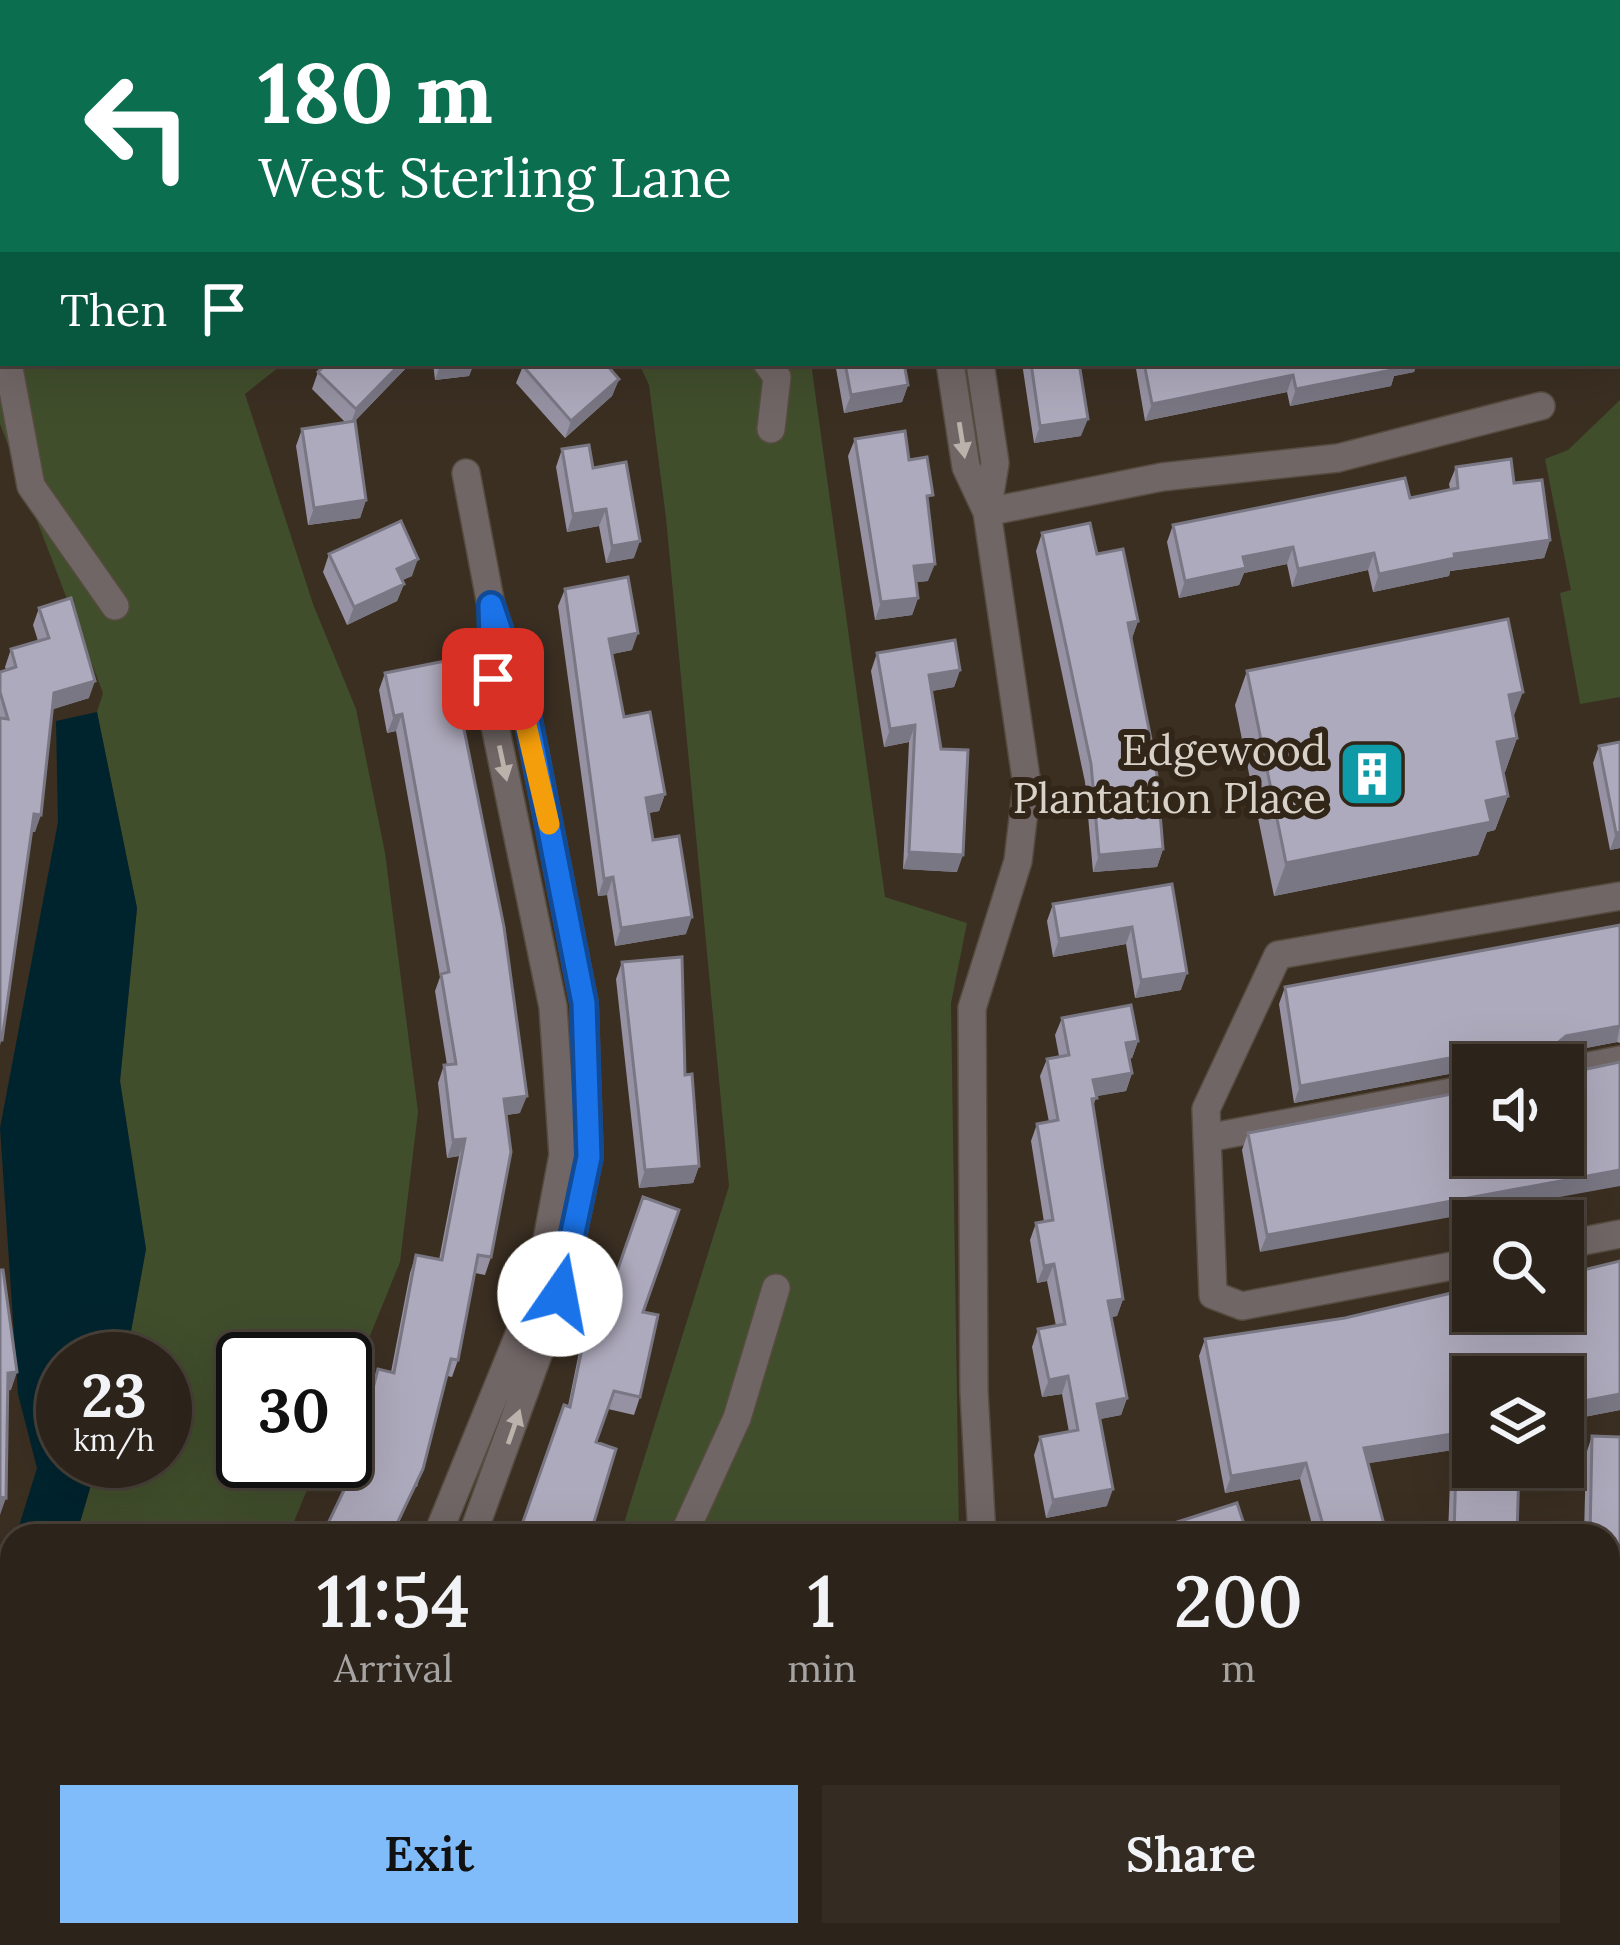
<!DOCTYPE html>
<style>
body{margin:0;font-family:Lora,serif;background:#342b23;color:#f1f3f6;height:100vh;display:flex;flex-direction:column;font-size:45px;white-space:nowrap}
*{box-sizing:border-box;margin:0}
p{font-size:39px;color:#a6a4a2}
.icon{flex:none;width:66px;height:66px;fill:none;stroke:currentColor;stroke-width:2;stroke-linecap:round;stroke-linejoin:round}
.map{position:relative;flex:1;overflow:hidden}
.drawer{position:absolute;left:0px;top:1524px;width:1620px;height:423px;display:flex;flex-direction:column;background:#2c231a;border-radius:36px 36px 0 0;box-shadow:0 12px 48px #0002,0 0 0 3px #484039}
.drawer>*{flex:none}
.guide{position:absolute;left:0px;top:0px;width:1620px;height:366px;box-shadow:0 12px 48px #0002,0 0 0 3px #484039;background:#0b6e4f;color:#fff;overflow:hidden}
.controls{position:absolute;left:1452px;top:1044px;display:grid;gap:24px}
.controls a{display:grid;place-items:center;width:132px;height:132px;border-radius:0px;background:#2c231a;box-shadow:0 12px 48px #0002,0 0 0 3px #484039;font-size:60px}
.speed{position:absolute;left:36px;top:1332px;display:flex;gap:24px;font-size:60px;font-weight:700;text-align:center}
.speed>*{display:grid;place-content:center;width:156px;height:156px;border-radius:50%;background:#2c231a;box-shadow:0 12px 48px #0002,0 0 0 3px #484039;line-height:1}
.speed small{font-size:30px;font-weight:400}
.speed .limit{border:6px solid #111;border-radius:18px;background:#fff;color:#111}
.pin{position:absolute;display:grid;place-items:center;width:102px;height:102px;color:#fff;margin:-51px;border-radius:24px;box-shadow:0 6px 18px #0006}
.me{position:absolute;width:132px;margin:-66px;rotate:12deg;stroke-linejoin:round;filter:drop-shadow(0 0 9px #0008)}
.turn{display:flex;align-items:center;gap:42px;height:252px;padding:0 60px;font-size:54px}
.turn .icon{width:156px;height:156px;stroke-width:2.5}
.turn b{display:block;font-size:84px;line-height:102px}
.then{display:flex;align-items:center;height:114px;padding:0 60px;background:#0003;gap:24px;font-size:45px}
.eta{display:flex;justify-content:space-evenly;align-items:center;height:204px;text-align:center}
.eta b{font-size:72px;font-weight:600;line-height:84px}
.cta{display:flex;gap:24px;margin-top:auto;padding:24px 60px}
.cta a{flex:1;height:138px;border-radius:0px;background:#81bcfa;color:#111;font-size:48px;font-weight:600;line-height:138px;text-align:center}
.cta a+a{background:#342b23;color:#f1f3f6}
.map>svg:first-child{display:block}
</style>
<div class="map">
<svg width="1620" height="1945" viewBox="0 0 1620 1945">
<rect width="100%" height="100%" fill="#3b2f22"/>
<path fill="#414e2c" d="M0,0l18,3h-15v360h281l-39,31 68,210 43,105 29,144 33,259 -18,150 -55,135v-38h-102v102h76l-31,75h-212l22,-75h67v-102h-39l20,-110 -26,-168 17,-173 -40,-196 6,-19 -103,-269z
M1432,0h188v167l-3,-164h-196z
M639,363h172l74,534 82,26 -16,80 8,533h-339l109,-350 -63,-668 -17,-133z
M1620,400v297l-40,7 -20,-111 11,-3 -26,-131 23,-9z
M404,1935h286l-4,10h-288z"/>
<path fill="#00242e" d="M97,712l40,196 -17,173 26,168 -20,110h-63v102h35l-22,75h-60l21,-68 -19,-74 -18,-266 58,-306 -2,-101z
M555,1935h120l-3,10h-119z"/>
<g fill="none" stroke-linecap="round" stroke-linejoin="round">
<defs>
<path id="minor" d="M827,0l2,3
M865,0l2,3
M641,3l6,-3
M916,3l6,-3
M1617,134l3,-1
M8,363l23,123 84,120
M767,363l10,14 -6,52
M950,363l16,104 21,45 40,273 -9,76 -46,147 2,384 8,144
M980,363l15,100 -8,49
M466,473l25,132 35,104 58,294 5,154 -29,137 -88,242
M987,512l175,-35 176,-19 203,-52
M1563,1071l57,-11
M1207,1138l266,-50
M1563,1245l57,-11
M1473,1262l-231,44 -29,-11 -7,-186 72,-154 342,-59
M437,1536l101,-248 25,-133 -10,-148 -60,-291 -1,-82
M683,1536l54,-118 39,-130
M1608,1689l12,-4
M1608,1726l12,2
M1608,1763v61
M74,1935l1,10
M1455,1935h23
M205,1945l6,-10
M245,1945l6,-10
M432,1945l5,-10
M864,1945l4,-10
M1165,1945l5,-10"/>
</defs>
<use href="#minor" stroke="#574c40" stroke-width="30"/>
<use href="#minor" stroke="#706665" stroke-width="27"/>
</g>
<path fill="#9692a3" d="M1620,251v34l-3,-4v-28z
M327,363h82l-2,4 -53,55 12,78 -6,18 -52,7 -12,-79 6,-17 44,-6 -34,-34 6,-17z
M433,363h41l-5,13 -34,4z
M835,363h69l4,22 -6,17 -58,11z
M1022,363h57l2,73 -47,7z
M1135,363h282l-3,9 -20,4 -3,10 -101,20 -3,-14 -142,29z
M523,366l96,13 -7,17 -47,42 -49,-55z
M855,439l54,21 19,47v74l-12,1 2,16 -6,17 -37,5 -27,-164z
M562,449l31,19 41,90 -28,5 -7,-37 -32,6 -11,-65z
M1456,467l58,16 36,57 -6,18 -94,13 -1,5 -76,16 -5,-22 -76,17 -5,-23 -43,9 -5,12 -60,13 -12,-56 6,-17 237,-27 40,-9 -1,-5z
M1042,533l55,21 41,67 -6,17 31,211 -6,18 -64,5 -8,-90 -49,-231z
M329,554l83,22 -10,4 2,4 -7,17 -50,24 -24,-53z
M565,589l67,61 -20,4 12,63 41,77 -6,17 -11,2 5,27 33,94 -71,12 -8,-51 -9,1 -40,-290z
M39,608l50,90 -37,11 -17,123h-4l-31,214v-374l6,-2 -1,-3 6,-18 27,-8 -5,-16z
M877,653l83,17 -6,17 -23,4 26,181 -54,-3 6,-127 -25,5 -13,-76z
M450,660l70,453 -14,2 -15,142 -6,18 -10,-2 -17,87 -6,17 -5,-1 -30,111 -55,-34 -7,-1 23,-83 13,3 19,-99 6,-18 23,5 20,-104 -12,2 -9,-75 6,-18h3l-12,-74 5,-14 -44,-246 -9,2 -8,-43 6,-17z
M1247,671l266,47 4,20 -12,34h-2l5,24 -13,34 -8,2 -9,23 -204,41 -39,-191z
M1599,746l21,102 -10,2 -17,-87z
M1172,884l9,106 -46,8 -9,-54 -73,13 -6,-36 6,-17z
M1620,925v118l-3,-1 -57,11 -6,5 1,7h-82v6l-3,-1 -176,33 -15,-99 6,-17z
M622,962l63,113 14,91 -6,17 -54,5 -23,-209z
M1062,1018l76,23 -6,17 -3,1 3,14 -6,18 -30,5 -3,12 30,191 -6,17 -6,1 16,81 -6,17 -21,4 7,87 -61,12 -12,-63 6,-18 29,-5 -7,-38 -20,3 -10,-50 6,-18 18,-3 -9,-45 -10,2 -7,-43 6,-17 8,-1 -13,-81 6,-17 12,-2 -9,-46 7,-17 12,-3 -4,-21z
M1473,1090l-213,162 -18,-102 6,-17z
M1620,1261v149l-57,11v-44h-90v61l-11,2 -3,9 -91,14 19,73h-72l-15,-57 -75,14 -26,-137 6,-17 140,-21 128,-30v23h90v-36z
M592,1300l51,12 -3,85 -6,18 -26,-6 -40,-3 18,-88z
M1592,1436l28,1v177l-12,-1v-77h-24l2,-82z
M1456,1463l61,73h-69l2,-56z
M1174,1523l74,13h-79z
M109,1935h62l-7,10h-40z
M717,1935h90l-3,10h-17l-9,-3z
M1570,1935h38l12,10h-39z"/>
<path fill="#7a7784" d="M1224,0h83l-17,3h-67z
M401,363h8l-2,4 -57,59 6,-17z
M441,363h33l-5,13 -34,4z
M1394,363h23l-3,9 -20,4 -3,10 -101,20 6,-17z
M1293,375l-6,17 -142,29 7,-17z
M619,379l-7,17 -47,42 6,-17z
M908,385l-6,17 -58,11 7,-18z
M1088,419l-7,17 -47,7 6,-17z
M366,500l-6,18 -52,7 6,-17z
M606,509l-7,17 -32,6 6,-18z
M1550,540l-6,18 -94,13 -1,5 -76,16 6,-18 75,-20z
M640,541l-6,17 -28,5 6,-17z
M1293,547l-6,17 -43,9 -5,12 -60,13 6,-17 58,-24z
M1374,553l-6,17 -76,17 6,-18z
M418,559l-6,17 -22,10 7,-17z
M935,564l-7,17 -20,2 6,-17z
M404,584l-7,17 -50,24 7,-18z
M918,598l-6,17 -37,5 6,-18z
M1138,621l-6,17 -4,-15z
M638,633l-6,17 -29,6 6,-17z
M960,670l-6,17 -32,6 7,-18z
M95,681l-6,17 -41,13 6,-18z
M1523,692l-13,34 -1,-31z
M402,714l-6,17 -9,2 7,-17z
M915,725l-6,17 -25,5 6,-18z
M1517,738l-12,34 -20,4 12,-34z
M665,794l-6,17 -20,4 7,-17z
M1508,796l-13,34 -8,2 -9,23 -204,41 12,-33 200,-62z
M34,814l7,1 -6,17 -8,-1z
M1620,832v16l-10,2 6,-17z
M1163,849l-6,18 -64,5 6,-17z
M909,852l54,3 -6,17 -54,-3z
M613,877l-6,18 -9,1 6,-17z
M692,917l-6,17 -71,12 6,-18z
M1132,927l-6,17 -73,13 6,-18z
M1187,973l-6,17 -46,8 6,-18z
M1620,1026l-3,16 -57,11 -14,11 7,-17 13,-11z
M1138,1041l-6,17 -12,2 6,-17z
M1476,1053l-6,17 -176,33 6,-17z
M1132,1073l-6,18 -39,7 6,-18z
M527,1096l-7,17 -22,3 6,-17z
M465,1139l-6,17 -12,2 6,-18z
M699,1166l-6,17 -54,5 6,-18z
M1620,1170v16l-360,66 7,-17z
M1054,1264l-7,17 -10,2 7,-17z
M1123,1299l-6,17 -16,3 7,-18z
M17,1372l-6,18 -9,1 6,-18z
M1068,1376l-6,18 -20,3 7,-17z
M1620,1394v16l-57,11v-16z
M1127,1398l-6,17 -31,6 7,-17z
M1473,1423v15l-11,2 -3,9 -101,16 6,-17z
M1306,1463l-6,16 -75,14 6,-17z
M423,1469l-30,67h-2z
M1113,1489l-6,17 -61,12 7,-18z
M0,1497l6,1 -6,17z
M1608,1596h12v18l-12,-1z"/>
<path fill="#aeaabd" stroke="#7a7784" stroke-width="3" d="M108,0h65l-1,3h-65z
M350,0h86l-4,3h-80z
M698,0h88l2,3h-88z
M1027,0h47l1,3h-62z
M1138,0h87l1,3h-100z
M327,363h74l-45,46 -38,-37z
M526,363h79l14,16 -48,42 -48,-55z
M845,363h59l4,22 -57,10z
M1031,363h48l9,56 -48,7z
M1144,363h252l1,6 -101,20 -3,-14 -141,29z
M355,421l11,79 -52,8 -12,-79z
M905,431l4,29 18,-3 6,38 -6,1 8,68 -21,2 4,32 -37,4 -26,-163z
M589,445l4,23 33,-6 14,79 -28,5 -6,-37 -33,5 -11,-65z
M1511,459l3,24 28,-3 8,60 -96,14 1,4 -76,16 -5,-21 -76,16 -5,-22 -50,10 3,11 -61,13 -12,-56 232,-47 5,20 48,-10 -2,-21z
M401,521l17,38 -21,10 7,15 -50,23 -25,-53z
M1090,523l7,31 26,-5 15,72 -10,2 28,142 7,84 -64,6 -8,-91 -49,-231z
M628,577l10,56 -29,6 15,78 26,-5 15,82 -19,4 7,42 26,-4 13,81 -71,11 -8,-51 -9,2 -39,-290z
M71,598l24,83 -41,12 -13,122 -7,-1 -32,226h-2v-322l8,1 -8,-27v-20l16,-5 -5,-18 38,-11 -10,-30z
M1508,619l15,73 -14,3 8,43 -20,4 11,54 -22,5 5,21 -205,41 -39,-192z
M955,640l5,30 -31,5 12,74 27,1 -5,105 -54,-3 6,-127 -25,4 -13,-76z
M450,660l54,267 23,169 -23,3 7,53 -20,105 -13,-2 -20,105 -7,-1 -28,110 -32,67h-69l48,-100 -9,-2 17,-65 16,4 22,-118 26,5 23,-121 -12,1 -9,-75 12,-1 -15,-90 8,-2 -47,-258 -8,2 -9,-43z
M1620,742v90l-4,1 -17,-87z
M1172,884l15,89 -46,7 -9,-53 -73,12 -6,-35z
M1620,925v101l-54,10 -13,11 2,18h-61l-2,-7 -16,-5 -176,33 -15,-99z
M682,957l3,118 7,-1 7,92 -54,4 -23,-208z
M1131,1005l7,36 -12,2 6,30 -39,7 4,18 -5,1 31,200 -15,2 19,97 -30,6 16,85 -60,11 -13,-63 38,-7 -10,-54 -19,4 -11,-51 27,-5 -11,-60 -10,2 -8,-43 17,-3 -16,-96 21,-4 -11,-61 22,-4 -7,-37z
M1620,1062v108l-353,65 -19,-102 225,-43v65h90v-87l10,4z
M643,1197l36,13 -36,102 15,3 -18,82 -26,-6 -18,51 20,7 -26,86 -72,1 46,-131 6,2 22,-107 14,3z
M1620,1261v133l-57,11v-28h-90v46l-9,1 1,8 -101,16 23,88h-61l-20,-73 -75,13 -26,-137 140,-21 128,-30v23h90v-36z
M0,1270h3l14,102 -9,1 -2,125 -6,-1z
M1592,1436l28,1v159h-12v-60h-18z
M1456,1463h17v4h46l-2,69h-63z
M1237,1503l11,33h-70l-4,-13z
M0,1732l8,38 -8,2z
M0,1772l12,43v120h30l2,10h-44z
M1612,1873l8,7v65h-11l-13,-10h12v-57z
M131,1935h35l-6,10h-24l-8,-5z
M295,1935h47l-3,4 8,6h-60z
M718,1935h62l-3,10h-63z
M940,1935h54l-5,10h-54z
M1048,1935h69l-4,10h-68z
M1212,1935h175l-5,10h-175z"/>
<defs><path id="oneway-solid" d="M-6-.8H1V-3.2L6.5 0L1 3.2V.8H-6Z" transform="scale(3)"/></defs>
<g fill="#bab2ab">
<use href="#oneway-solid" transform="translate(962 440) rotate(81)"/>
<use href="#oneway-solid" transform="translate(503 763) rotate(78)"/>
<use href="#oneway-solid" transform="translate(514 1427) rotate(-71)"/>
</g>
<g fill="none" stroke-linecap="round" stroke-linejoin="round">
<defs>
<path id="route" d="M493,679l-2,-74 35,104 58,294 5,154 -29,137"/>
</defs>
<use href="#route" stroke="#114b97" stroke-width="30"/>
<use href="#route" stroke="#1a73e8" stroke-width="21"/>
<path stroke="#f59e0b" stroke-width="21" d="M514,673l35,151"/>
</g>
<defs>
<symbol id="building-square" viewBox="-11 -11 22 22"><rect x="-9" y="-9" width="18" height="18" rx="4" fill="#0f9aa8" stroke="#312618"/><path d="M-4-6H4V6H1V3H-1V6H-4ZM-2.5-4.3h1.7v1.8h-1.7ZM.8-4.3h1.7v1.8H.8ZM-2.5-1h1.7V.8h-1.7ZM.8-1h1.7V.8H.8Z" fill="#fff"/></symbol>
</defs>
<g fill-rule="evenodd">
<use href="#building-square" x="1334" y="736" width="76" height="76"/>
</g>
<g text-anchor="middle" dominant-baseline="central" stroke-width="12" stroke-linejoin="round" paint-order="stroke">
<g font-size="42" fill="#d9d2c9" stroke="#312618" text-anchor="end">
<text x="1326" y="750">Edgewood<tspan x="1326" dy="48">Plantation Place</tspan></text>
</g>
</g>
</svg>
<div class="controls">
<a><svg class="icon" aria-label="sound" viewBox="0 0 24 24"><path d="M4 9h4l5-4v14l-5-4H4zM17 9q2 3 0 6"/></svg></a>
<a><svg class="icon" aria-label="search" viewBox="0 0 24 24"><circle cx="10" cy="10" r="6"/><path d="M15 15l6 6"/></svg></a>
<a><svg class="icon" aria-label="layers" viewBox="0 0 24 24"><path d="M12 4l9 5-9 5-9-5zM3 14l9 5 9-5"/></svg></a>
</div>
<div class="speed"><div>23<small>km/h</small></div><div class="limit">30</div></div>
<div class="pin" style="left:493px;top:679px;background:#d93025"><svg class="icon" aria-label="arrive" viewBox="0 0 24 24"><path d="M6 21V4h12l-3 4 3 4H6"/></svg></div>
<svg class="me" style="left:560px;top:1294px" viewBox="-20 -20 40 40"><circle r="19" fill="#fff"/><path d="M0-13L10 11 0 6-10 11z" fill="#1a73e8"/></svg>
<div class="guide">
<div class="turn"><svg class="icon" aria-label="left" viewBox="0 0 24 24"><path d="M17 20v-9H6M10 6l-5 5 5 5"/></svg><div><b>180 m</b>West Sterling Lane</div></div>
<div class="then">Then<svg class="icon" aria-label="arrive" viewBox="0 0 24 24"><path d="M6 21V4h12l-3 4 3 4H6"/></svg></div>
</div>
<section class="drawer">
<div class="eta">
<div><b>11:54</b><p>Arrival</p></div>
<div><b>1</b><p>min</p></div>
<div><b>200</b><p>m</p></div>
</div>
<div class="cta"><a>Exit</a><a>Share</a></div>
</section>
</div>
